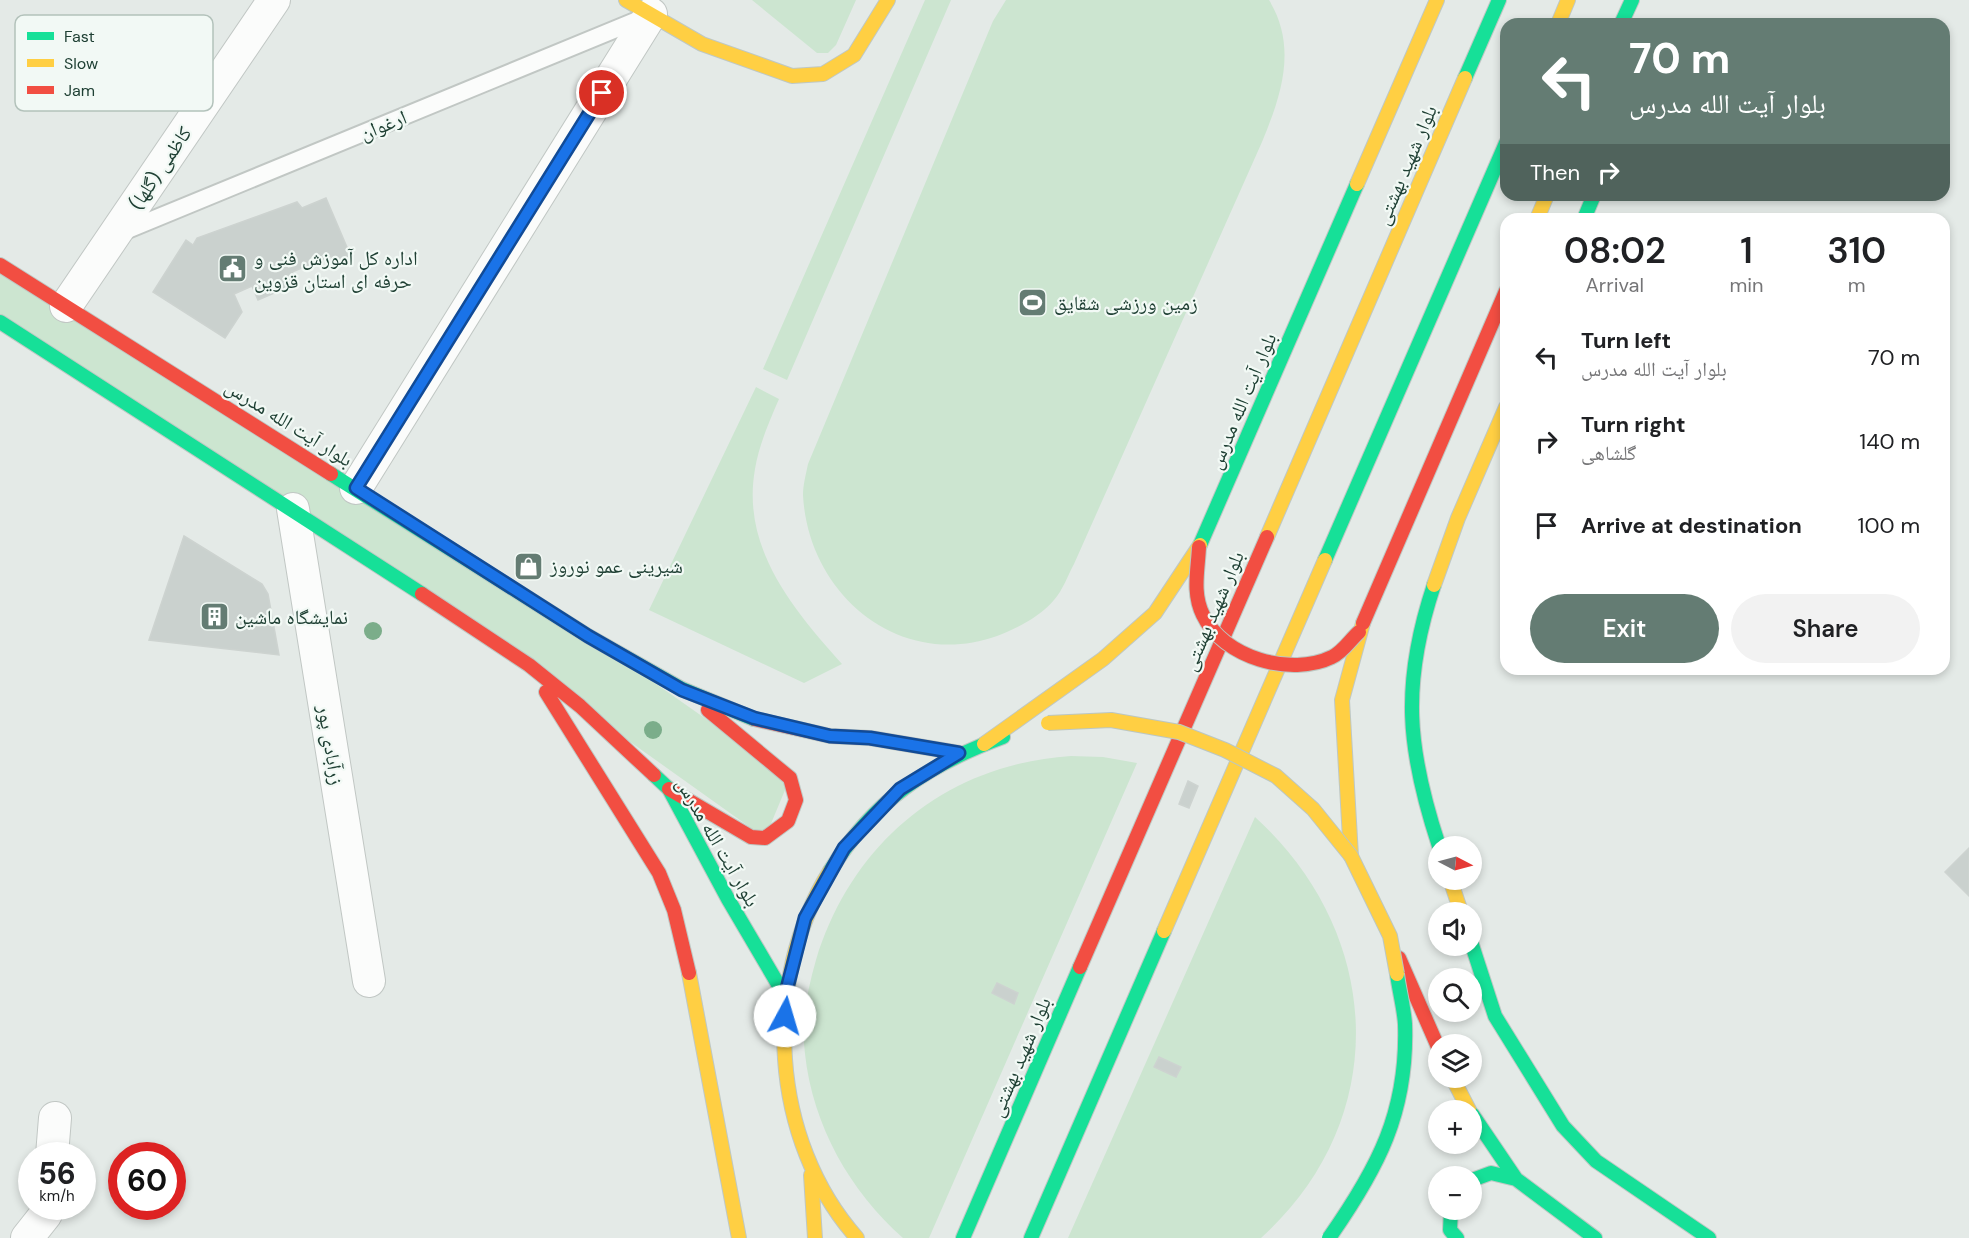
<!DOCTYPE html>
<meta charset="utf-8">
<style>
body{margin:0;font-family:"DM Sans","Noto Naskh Arabic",sans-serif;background:#f2f2f2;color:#202124;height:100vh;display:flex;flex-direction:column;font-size:22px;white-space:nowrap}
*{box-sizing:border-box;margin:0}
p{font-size:20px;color:#757577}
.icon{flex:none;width:33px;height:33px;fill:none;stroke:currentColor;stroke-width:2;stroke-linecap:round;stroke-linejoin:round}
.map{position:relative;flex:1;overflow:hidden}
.sheet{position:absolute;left:1500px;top:213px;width:450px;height:462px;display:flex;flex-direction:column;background:#fff;border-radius:18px;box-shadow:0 3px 9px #0003}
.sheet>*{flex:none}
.banner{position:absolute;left:1500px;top:18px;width:450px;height:183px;border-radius:18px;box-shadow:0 3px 9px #0003;background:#647c73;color:#fff;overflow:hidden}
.needle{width:39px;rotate:96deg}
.buttons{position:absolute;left:1428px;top:836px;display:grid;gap:12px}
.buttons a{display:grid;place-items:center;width:54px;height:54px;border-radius:50%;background:#fff;box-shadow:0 3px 9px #0003;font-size:30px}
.speed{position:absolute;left:18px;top:1142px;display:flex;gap:12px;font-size:30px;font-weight:700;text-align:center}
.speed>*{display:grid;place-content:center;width:78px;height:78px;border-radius:50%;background:#fff;box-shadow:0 3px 9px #0003;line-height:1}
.speed small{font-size:15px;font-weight:400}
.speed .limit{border:9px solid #d22;background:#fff;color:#111}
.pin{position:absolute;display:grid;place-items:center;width:51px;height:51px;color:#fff;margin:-26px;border:3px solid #fff;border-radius:50%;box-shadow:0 2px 6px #0007}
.me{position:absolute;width:66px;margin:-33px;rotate:6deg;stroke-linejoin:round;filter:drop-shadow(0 0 4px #0008)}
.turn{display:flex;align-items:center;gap:21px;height:126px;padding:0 30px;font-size:27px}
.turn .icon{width:78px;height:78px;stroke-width:2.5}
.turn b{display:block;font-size:42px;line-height:51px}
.then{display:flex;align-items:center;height:57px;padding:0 30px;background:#0003;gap:12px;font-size:22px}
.eta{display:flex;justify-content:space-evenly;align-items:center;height:102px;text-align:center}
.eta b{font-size:36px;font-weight:600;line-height:42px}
.button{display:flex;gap:12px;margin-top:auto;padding:12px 30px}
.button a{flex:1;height:69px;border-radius:36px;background:#647c73;color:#fff;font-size:24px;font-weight:600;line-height:69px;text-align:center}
.button a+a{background:#f2f2f2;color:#202124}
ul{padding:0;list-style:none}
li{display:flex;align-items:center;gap:18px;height:84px;padding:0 30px}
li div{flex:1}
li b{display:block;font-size:22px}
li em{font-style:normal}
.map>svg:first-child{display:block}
</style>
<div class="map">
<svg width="1969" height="1238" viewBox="0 0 1969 1238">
<rect width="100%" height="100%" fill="#e4eae7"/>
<path fill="#cce5d0" d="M752,0h104l-20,45 -8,8h-11z
M925,0h26l-164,380 -24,-11z
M1006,0h263c29,47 12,96 -7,142l-188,422c-6,11 -11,26 -20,36 -14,17 -37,28 -57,36 -98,35 -189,-42 -194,-141 0,-10 3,-21 5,-31l185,-443z
M0,265l588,371 202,142 -25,60 -185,-132 -580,-384z
M756,387l23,12c-10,23 -20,46 -24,70 -14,79 38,140 87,195l-38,19 -155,-73z
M1071,756l32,1 34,6 -208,475h-26c-53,-47 -90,-112 -98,-184 -4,-32 2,-63 11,-94 36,-118 131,-196 255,-204z
M1255,817c129,117 138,302 6,421h-193z"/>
<path fill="#cad1ce" stroke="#cdd3d0" stroke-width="1.5" d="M326,198l26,61 -17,7 -4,-10 -39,16 5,11 -39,17 -6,-14 -18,8 8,18 -17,26 -72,-46 33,-52 7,5 4,-7 100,-36 5,6z
M184,536l78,48 6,10 11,61 -130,-15z
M1188,781l10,5 -9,22 -10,-4z
M1969,848v48l-24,-24z
M997,983l21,10 -4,11 -22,-11z
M1159,1057l22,10 -5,10 -22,-10z"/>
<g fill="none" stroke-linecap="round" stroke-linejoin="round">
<defs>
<path id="lane" d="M120,233l525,-216"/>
<path id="street" d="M66,306l208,-306
M356,488l295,-474
M293,509l76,472
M52,1155l3,-37
M27,1238l19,-24 1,-8"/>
<path id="fast" d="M1621,24l11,-24
M1465,78l34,-78
M1584,219l10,-24
M0,322l422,272
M331,474l257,162 94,53 72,30
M1200,545l157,-361
M1325,560l181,-417
M1434,585c-33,99 -27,164 5,261
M654,775l15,14 59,110 57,97
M830,871c43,-70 97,-106 173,-134
M1472,945l23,71 68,110 33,35 113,77
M1472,1114l44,65 79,59
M1472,1180l19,-7 25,6
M1451,1209l-1,21 7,8
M963,1238l117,-271
M1031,1238l133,-307"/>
<path id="slow" d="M626,0l76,44 90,32 31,-2 31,-19 34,-55
M1558,24l10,-24
M1357,184l80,-184
M1537,219l10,-24
M1267,537l198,-459
M1434,585l24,-67 48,-111
M984,744l119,-85 52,-46 45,-68
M1351,856l-9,-156 21,-77
M830,871c-69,110 -60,269 27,367
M1450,879l11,33
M1164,931l161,-371
M689,973l50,265
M1452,1077l17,33
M811,1175l4,63"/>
<path id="jam" d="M0,265l331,209
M422,594l107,71 51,41 74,69
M1363,623l143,-332
M546,692l113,181 15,37 15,63
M754,719l76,17 40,2 89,15
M669,789l82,48 14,1 23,-17 8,-21 -6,-22 -82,-68
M1399,958l39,89
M1080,967l187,-430"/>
</defs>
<use href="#lane" stroke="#c1c7c4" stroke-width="20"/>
<use href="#street" stroke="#c1c7c4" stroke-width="34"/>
<use href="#fast" stroke="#bfc8c4" stroke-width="16"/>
<use href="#slow" stroke="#bfc8c4" stroke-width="16"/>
<use href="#jam" stroke="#bfc8c4" stroke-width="16"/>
<use href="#lane" stroke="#fbfcfb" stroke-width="16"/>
<use href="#street" stroke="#fbfcfb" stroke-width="32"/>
<use href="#fast" stroke="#16e098" stroke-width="14"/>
<use href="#slow" stroke="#ffcf43" stroke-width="14"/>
<use href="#jam" stroke="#f24e42" stroke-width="14"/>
<defs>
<path id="fast-bridge" d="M1329,1238c49,-70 79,-126 76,-214 -1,-16 -6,-34 -8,-50"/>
<path id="slow-bridge" d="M1048,723l63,-3 68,12 46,18 51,26 37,33 38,47 39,80 7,38"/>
<path id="jam-bridge" d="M1199,547c-1,23 -7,46 4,68 20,43 88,62 129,42 11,-5 18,-17 27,-25"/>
</defs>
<use href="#fast-bridge" stroke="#bcc7c2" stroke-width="16" stroke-linecap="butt"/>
<use href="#slow-bridge" stroke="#bcc7c2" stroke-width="16" stroke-linecap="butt"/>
<use href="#jam-bridge" stroke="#bcc7c2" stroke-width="16" stroke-linecap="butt"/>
<use href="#fast-bridge" stroke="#16e098" stroke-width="14"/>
<use href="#slow-bridge" stroke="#ffcf43" stroke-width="14"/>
<use href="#jam-bridge" stroke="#f24e42" stroke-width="14"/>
</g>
<g fill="#7bad8a">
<circle cx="373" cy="631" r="9"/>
<circle cx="653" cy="730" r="9"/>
</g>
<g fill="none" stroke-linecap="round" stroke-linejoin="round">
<defs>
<path id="route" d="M602,93l-246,395 232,148 94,54 72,28 76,18 40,2 89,15 -59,36 -56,59 -39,70 -20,78v20"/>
</defs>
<use href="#route" stroke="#114b97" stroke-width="15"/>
<use href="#route" stroke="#1a73e8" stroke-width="10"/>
</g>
<defs>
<symbol id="civic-square" viewBox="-11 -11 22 22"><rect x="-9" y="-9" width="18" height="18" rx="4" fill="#647c73" stroke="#f2f9f5"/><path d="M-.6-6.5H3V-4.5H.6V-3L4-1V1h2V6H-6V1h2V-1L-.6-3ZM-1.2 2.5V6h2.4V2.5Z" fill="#fff"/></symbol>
<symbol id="stadium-square" viewBox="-11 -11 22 22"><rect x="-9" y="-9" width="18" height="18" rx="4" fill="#647c73" stroke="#f2f9f5"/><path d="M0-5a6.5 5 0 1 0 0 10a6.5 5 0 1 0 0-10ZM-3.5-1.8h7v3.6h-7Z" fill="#fff"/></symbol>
<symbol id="shop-square" viewBox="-11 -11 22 22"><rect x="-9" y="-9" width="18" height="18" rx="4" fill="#647c73" stroke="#f2f9f5"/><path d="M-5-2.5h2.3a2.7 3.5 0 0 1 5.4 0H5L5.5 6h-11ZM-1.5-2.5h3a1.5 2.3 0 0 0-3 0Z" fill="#fff"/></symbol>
<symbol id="building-square" viewBox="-11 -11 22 22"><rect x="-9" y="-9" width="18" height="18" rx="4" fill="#647c73" stroke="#f2f9f5"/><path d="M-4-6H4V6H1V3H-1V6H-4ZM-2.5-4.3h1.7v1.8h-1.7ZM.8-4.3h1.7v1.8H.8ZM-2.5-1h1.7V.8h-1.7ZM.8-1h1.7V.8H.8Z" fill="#fff"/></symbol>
</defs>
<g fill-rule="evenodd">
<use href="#civic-square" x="216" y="252" width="33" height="33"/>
<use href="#stadium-square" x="1016" y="286" width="33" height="33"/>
<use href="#shop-square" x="512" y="550" width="33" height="33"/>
<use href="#building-square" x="198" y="600" width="33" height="33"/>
</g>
<g text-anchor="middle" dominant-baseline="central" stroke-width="4.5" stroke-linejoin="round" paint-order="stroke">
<g font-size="20" fill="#1f4034" stroke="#f2f9f5">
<text transform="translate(383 125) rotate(-22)">ارغوان</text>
<text transform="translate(1406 165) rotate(-67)">بلوار شهید بهشتی</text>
<text transform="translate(160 168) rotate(-56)">کاظمی (گلها)</text>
<text transform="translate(1242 401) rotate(-67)">بلوار آیت الله مدرس</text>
<text transform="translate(289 423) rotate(32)">بلوار آیت الله مدرس</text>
<text transform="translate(1213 611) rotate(-67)">بلوار شهید بهشتی</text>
<text transform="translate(331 745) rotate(81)">زرآبادی پور</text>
<text transform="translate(718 842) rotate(60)">بلوار آیت الله مدرس</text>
<text transform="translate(1020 1057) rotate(-67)">بلوار شهید بهشتی</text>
</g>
<g font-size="20" fill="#1f4034" stroke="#f2f9f5" text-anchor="start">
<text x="254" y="258">اداره کل آموزش فنی و<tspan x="254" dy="23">حرفه ای استان قزوین</tspan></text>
<text x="1054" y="303">زمین ورزشی شقایق</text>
<text x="550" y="566">شیرینی عمو نوروز</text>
<text x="235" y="617">نمایشگاه ماشین</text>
</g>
</g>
<rect x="15" y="15" width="198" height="96" rx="9" fill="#f2f9f5" stroke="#b3c2bb" stroke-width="1.5"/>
<rect x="27" y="32" width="27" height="8" fill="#16e098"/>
<rect x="27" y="59" width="27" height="8" fill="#ffcf43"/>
<rect x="27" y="86" width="27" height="8" fill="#f24e42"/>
<g font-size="16" fill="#1f4034">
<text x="64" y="42">Fast</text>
<text x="64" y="69">Slow</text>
<text x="64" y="96">Jam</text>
</g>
</svg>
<div class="buttons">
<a><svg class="needle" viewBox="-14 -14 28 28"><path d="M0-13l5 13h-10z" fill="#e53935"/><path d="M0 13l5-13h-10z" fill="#757577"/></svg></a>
<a><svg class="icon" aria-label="sound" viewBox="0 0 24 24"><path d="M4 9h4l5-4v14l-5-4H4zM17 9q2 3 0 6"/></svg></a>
<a><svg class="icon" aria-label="search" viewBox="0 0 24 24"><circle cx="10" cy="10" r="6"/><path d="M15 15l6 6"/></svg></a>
<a><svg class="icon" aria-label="layers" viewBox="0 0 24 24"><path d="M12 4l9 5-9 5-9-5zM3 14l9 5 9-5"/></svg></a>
<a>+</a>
<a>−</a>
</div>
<div class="speed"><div>56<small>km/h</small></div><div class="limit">60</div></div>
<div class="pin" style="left:602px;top:93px;background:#d93025"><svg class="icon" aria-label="arrive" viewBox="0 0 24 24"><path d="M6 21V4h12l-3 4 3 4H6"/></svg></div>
<svg class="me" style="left:785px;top:1016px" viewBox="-20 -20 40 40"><circle r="19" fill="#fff"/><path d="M0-13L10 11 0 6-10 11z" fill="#1a73e8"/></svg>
<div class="banner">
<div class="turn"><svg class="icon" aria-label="left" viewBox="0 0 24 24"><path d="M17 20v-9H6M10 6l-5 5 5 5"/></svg><div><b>70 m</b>بلوار آیت الله مدرس</div></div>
<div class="then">Then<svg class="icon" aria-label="right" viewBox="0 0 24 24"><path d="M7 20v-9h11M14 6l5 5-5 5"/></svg></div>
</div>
<section class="sheet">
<div class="eta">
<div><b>08:02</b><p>Arrival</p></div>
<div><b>1</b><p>min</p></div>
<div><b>310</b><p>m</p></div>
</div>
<ul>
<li><svg class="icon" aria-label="left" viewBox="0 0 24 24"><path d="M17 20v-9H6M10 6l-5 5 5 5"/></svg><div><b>Turn left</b><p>بلوار آیت الله مدرس</p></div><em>70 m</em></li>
<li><svg class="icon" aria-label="right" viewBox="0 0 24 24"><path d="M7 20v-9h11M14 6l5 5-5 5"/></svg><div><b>Turn right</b><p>گلشاهی</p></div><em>140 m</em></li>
<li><svg class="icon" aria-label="arrive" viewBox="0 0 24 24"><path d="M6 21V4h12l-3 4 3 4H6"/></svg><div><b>Arrive at destination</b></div><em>100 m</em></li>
</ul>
<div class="button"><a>Exit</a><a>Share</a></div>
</section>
</div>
